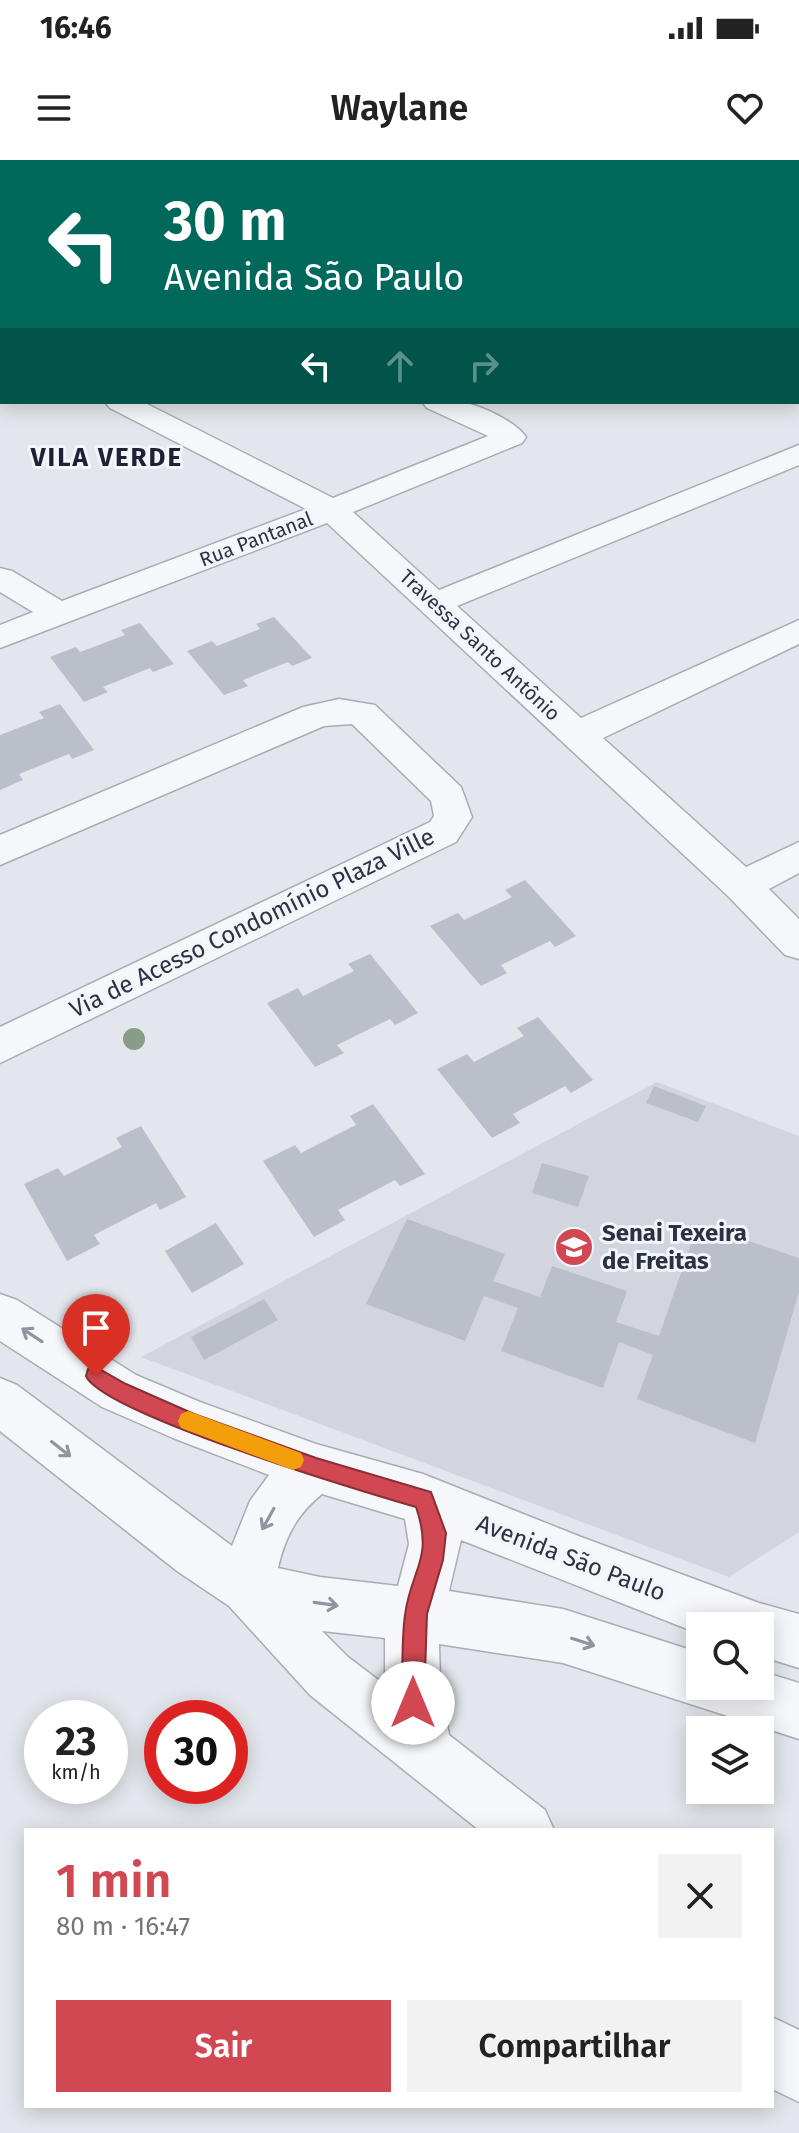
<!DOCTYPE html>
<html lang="pt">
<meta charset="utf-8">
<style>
body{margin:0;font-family:"Fira Sans",sans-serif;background:#f2f2f2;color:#222;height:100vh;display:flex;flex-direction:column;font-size:30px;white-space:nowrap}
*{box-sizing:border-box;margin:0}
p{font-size:26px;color:#767676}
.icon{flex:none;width:44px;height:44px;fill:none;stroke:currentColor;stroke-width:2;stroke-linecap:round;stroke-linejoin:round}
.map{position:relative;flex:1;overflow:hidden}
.details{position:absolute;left:24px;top:1668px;width:750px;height:280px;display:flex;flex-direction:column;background:#fff;border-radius:0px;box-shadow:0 4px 20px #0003}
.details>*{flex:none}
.hud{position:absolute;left:0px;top:0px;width:800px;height:244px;box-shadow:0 4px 20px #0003;background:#00695c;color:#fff;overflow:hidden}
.buttons{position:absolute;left:686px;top:1452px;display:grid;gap:16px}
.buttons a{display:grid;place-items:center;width:88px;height:88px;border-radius:0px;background:#fff;box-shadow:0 4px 20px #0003;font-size:40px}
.speed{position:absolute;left:24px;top:1540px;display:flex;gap:16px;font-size:40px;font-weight:700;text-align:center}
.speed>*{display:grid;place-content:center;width:104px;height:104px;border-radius:50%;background:#fff;box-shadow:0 4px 20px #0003;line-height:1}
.speed small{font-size:20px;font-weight:400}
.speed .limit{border:12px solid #d22;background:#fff;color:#111}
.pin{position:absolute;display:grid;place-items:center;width:68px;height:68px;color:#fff;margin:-82px -34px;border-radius:50% 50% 50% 0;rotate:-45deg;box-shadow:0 0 8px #0007}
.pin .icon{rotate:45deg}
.me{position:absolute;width:88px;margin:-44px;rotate:0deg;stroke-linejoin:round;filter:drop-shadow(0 0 6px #0008)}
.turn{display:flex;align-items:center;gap:28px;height:168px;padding:0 32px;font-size:36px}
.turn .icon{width:104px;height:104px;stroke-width:2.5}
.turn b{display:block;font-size:56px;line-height:68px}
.lanes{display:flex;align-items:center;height:76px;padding:0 32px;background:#0003;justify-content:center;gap:40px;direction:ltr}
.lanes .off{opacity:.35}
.round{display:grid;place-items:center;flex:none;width:84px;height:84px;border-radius:0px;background:#f2f2f2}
.headline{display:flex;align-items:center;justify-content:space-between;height:136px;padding:0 32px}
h1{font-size:48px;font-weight:600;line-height:60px;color:#d14852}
.button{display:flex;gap:16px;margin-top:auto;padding:16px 32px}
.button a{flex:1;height:92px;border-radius:0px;background:#d14852;color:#fff;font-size:32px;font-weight:600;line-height:92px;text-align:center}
.button a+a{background:#f2f2f2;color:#222}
.status{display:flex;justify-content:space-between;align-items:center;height:56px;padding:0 40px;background:#fff;direction:ltr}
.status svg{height:22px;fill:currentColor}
header{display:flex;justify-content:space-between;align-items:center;height:104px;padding:0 32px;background:#fff;font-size:36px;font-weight:600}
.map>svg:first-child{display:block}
</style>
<div class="status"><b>16:46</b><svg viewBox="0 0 49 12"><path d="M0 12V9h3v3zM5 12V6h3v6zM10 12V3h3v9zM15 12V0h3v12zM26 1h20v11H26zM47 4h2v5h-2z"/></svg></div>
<header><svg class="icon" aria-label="menu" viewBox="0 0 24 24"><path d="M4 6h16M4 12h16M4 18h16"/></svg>Waylane<svg class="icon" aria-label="heart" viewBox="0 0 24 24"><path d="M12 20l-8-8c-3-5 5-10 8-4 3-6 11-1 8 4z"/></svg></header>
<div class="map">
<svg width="799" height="1973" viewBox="0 0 799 1973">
<rect width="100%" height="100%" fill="#e3e6ec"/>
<path fill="#d2d5de" d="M657,922l142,54v396l-70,45 -588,-220z"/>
<path fill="#bbbfc9" d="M274,457l38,41 -20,8 -4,-4 -45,18 5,6 -24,9 -37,-44 25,-10 5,5 43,-17 -4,-5z
M140,463l34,41 -21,8 -3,-4 -47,19 5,5 -24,10 -34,-45 26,-10 4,5 45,-17 -4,-5z
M60,544l34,46 -22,9 -3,-5 -50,20 4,6 -23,10v-55l44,-17 -5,-6z
M525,720l51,56 -21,11 -5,-6 -49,24 6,8 -26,13 -51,-60 28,-13 6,7 48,-23 -7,-7z
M370,794l48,59 -23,12 -5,-6 -53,26 7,8 -29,14 -48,-64 31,-15 5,8 51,-25 -6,-7z
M538,857l55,63 -22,13 -6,-7 -52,28 7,9 -28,15 -55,-69 30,-15 7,8 50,-26 -7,-8z
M654,926l52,20 -8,16 -52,-19z
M373,944l52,70 -25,12 -5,-6 -57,30 7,10 -31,17 -51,-76 32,-16 6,8 55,-28 -6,-9z
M141,966l45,71 -26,13 -4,-7 -62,32 6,9 -33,17 -43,-77 34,-16 6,8 58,-29 -6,-9z
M542,1003l47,13 -11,31 -46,-14z
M407,1059l98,35 -12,27 47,16 12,-31 75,25 -11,31 43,14 39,-112 101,34v34l-44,151 -118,-44 16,-44 -34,-13 -16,46 -102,-37 17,-43 -34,-12 -19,45 -99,-37z
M216,1063l28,41 -52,29 -27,-42z
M264,1139l14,21 -74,40 -13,-23z"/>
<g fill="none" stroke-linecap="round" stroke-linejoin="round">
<defs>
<path id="minor" d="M200,0h28l1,2h-28z
M615,0h45l1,2h-45z
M798,7h1v15h-1z
M0,45l2,1v16l-2,-1z
M798,97h1v16h-1z
M0,172h2v17h-2z
M798,198h1v18h-1z
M105,242h38l190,96 155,-62 -61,-28 -5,-6c13,0 28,-2 40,0 20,4 53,19 64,35l-4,6 -169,69 86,78 360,-145v20l-342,141 124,112 218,-98v24l-196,94 143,129 53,-25v31l-30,16 30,30v40l-14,-4 -57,-59 -401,-373 -327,125v-23l33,-13 -33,-20v-24l12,3 50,30 244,-92 -196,-101z
M339,539l36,6 86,82 11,30 -16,25 -456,221v-36l430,-205 4,-6 -3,-15 -79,-77 -28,2 -324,139v-30l303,-128z
M0,1134l17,6 119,75 64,27 116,42 107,30 158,63 178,66 40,11v54l-39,-12v-30h-60v8l-239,-94 -12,51 114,18 137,44v33h60v-15l39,12v56l-236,-76 -124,-19 1,40 9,51 96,75 9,20h-75l-169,-135 -81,-89 -52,-35 -177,-140v-53l17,7 215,161 18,-45 19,-26 -96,-37 -71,-31 -102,-66zM322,1334l83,25 4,25 -11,42 -78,-9 -42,-9c7,-31 19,-54 44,-74zM322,1471l63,7v47l-37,-28z
M772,1857l27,13v72l-27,-13z"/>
</defs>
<use href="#minor" stroke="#a8acb6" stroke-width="3"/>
<use href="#minor" fill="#f6f7fa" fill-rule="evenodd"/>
</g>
<circle fill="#879c89" cx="134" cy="879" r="11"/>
<defs><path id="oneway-shaft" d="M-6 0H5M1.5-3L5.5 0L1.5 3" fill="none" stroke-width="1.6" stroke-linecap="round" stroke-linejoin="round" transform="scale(2)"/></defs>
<g stroke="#90949f">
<use href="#oneway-shaft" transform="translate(32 1175) rotate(-147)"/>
<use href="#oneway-shaft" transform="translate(61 1289) rotate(38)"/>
<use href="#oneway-shaft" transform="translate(268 1359) rotate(119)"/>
<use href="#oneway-shaft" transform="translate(326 1444) rotate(8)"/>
<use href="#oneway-shaft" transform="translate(583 1482) rotate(18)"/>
</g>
<path fill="#d14852" stroke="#882f35" stroke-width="2" d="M96,1207l30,17 68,30 122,44 115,34 15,41 -3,27 -16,54 -3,89 -3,8 -8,3 -8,-3 -3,-8c1,-29 -1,-59 3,-88 6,-47 29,-55 11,-108 -50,-14 -314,-94 -330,-131l2,-7z"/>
<path fill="#f59e0b" d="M188,1251l113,42 3,7 -3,7 -8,3 -112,-42 -3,-7 3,-7z"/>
<defs>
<symbol id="university-disc" viewBox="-11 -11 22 22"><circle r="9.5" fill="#d14852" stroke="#f3f5f9"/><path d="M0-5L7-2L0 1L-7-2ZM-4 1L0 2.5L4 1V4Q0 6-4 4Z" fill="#fff"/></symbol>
</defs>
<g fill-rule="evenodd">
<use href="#university-disc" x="552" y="1065" width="44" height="44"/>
</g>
<g text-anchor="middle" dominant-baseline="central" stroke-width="6" stroke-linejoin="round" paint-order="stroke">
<g font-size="20" fill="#2b3244" stroke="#f3f5f9">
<text transform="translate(256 379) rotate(-21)">Rua Pantanal</text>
<text transform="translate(480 485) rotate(43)">Travessa Santo Antônio</text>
</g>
<g font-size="24" fill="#2b3244" stroke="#f3f5f9">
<text transform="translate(252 763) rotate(-26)">Via de Acesso Condomínio Plaza Ville</text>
<text transform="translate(571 1398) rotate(21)">Avenida São Paulo</text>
</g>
<g font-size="24" font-weight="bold" fill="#2b3244" stroke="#f3f5f9" text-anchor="start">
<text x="602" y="1073">Senai Texeira<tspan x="602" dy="28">de Freitas</tspan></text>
</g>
<g font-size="26" font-weight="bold" letter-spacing="2" fill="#1d2335" stroke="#f3f5f9">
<text x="107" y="297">VILA VERDE</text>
</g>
</g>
</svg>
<div class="buttons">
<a><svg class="icon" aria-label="search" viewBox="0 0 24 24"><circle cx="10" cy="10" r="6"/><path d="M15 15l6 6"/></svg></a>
<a><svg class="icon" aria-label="layers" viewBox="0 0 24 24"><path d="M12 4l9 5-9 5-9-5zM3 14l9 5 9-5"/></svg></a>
</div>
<div class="speed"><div>23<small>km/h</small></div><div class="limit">30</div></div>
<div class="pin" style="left:96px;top:1216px;background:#d93025"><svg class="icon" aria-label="arrive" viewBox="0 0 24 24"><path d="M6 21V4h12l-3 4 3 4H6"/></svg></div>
<svg class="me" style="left:413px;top:1543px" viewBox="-20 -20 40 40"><circle r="19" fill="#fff"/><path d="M0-13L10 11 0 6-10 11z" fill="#d14852"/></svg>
<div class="hud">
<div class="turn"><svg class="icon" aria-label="left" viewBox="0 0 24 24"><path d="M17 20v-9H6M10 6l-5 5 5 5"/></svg><div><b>30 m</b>Avenida São Paulo</div></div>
<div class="lanes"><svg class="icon" aria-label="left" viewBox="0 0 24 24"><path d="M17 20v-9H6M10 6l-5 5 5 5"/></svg><svg class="icon off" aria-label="ahead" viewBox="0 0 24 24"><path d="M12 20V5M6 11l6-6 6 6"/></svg><svg class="icon off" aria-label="right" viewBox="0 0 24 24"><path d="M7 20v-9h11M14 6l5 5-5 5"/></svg></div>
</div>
<section class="details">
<div class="headline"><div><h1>1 min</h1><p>80 m · 16:47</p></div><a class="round"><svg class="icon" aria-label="close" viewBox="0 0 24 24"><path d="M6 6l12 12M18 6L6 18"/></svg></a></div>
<div class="button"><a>Sair</a><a>Compartilhar</a></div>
</section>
</div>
